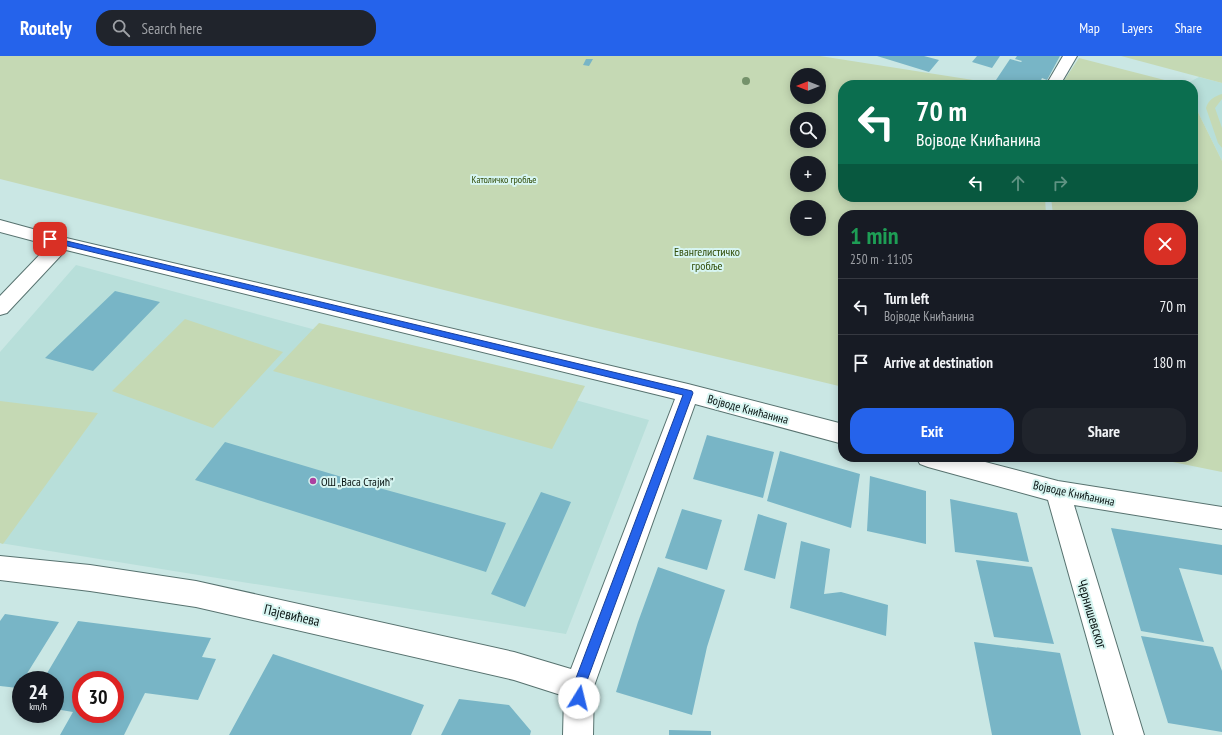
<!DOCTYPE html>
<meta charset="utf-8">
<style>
body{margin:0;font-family:"PT Sans Narrow",sans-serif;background:#20242c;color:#f1f3f6;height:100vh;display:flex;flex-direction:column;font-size:15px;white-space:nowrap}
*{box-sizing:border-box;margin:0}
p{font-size:13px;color:#9ea1a6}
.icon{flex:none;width:22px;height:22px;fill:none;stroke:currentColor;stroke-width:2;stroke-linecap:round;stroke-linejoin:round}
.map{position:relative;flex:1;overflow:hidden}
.drawer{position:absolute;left:838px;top:154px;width:360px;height:252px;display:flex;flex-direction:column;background:#171b24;border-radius:16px;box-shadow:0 2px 10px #0003}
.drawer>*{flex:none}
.hud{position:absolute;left:838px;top:24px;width:360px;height:122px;border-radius:16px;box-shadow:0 2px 10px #0003;background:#0b6e4f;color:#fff;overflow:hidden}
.needle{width:26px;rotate:270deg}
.fabs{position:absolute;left:790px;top:12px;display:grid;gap:8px}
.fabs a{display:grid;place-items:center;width:36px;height:36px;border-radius:50%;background:#171b24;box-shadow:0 2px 10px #0003;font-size:20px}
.speed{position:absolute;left:12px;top:615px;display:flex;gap:8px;font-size:20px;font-weight:700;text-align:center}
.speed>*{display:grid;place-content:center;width:52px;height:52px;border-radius:50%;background:#171b24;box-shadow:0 2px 10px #0003;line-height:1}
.speed small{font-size:10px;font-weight:400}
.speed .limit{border:6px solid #d22;background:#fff;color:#111}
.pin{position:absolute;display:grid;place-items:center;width:34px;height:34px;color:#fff;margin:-17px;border-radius:8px;box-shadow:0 2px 6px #0006}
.me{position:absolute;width:44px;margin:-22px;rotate:9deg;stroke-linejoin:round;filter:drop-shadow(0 0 3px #0008)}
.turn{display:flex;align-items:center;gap:14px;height:84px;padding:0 12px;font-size:18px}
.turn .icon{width:52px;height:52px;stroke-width:2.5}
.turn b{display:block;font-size:28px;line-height:34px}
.lanes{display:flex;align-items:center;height:38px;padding:0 12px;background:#0003;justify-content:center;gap:20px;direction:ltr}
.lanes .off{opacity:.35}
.round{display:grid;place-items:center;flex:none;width:42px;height:42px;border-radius:16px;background:#20242c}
.headline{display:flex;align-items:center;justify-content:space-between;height:68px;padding:0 12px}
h1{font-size:24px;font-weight:800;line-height:30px;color:#1e9e55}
.button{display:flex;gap:8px;margin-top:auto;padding:8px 12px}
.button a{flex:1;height:46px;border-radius:16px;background:#2563eb;color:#fff;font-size:16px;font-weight:800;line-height:46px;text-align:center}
.button a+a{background:#20242c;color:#f1f3f6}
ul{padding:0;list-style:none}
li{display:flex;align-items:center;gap:12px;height:56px;padding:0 12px;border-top:1px solid #363941}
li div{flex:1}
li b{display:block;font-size:15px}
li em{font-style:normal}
header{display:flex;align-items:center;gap:24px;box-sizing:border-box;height:56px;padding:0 20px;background:#2563eb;color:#fff}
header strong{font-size:19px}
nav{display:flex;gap:22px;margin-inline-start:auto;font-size:14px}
.search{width:280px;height:36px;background:#20242c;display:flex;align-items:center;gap:10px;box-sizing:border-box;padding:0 14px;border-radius:16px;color:#9ea1a6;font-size:15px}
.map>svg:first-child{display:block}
</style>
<header>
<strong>Routely</strong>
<div class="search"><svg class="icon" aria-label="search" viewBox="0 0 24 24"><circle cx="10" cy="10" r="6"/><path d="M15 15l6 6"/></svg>Search here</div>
<nav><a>Map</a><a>Layers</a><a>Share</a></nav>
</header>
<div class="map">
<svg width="1222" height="679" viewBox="0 0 1222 679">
<rect width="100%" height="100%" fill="#cae7e4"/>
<path fill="#b8dfda" d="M1199,21l23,6v78l-29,-59v-17h-9z
M76,209l573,155 -83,214 -566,-91v-191z"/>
<path fill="#c5d9b4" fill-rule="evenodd" d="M0,0h820l185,29h-162v112h202l1,18h-203v172l-255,-61 -588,-147zM797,19h22v22h-22zM797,63h22v22h-22zM797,107h22v22h-22zM797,151h22v22h-22z
M1121,0h101v27z
M1079,2l105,27h-123z
M1222,38v5l-7,9 7,20v20l-4,-5 -12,-35c2,-8 9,-12 16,-14z
M1193,46l29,59v311l-74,-15h45v-242h-140l-2,-18h142z
M185,263l98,33 -70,76 -101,-37z
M319,267l266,63 -33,63 -279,-78z
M0,345l98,12 -95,131 -3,-1z"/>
<path fill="#78b5c6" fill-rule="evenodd" d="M877,0h47l15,4 -10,12z
M977,0h23l-8,12 -20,-6z
M1017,0h43l-13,24 -5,-2 -3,7h-34l-11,-2 16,-24 11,3 1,-1 -7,-2z
M586,3h7l-4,7 -6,-1z
M115,235l45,11 -67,69 -48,-13z
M707,379l67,17 -11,46 -70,-19z
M225,386l147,44 134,37 -20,49 -291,-92z
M780,395l80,23 -9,54 -84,-27z
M870,420l56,15v53l-59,-13z
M541,436l30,10 -46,105 -34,-13z
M950,443l67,14 12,49 -74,-10z
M682,453l40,11 -15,50 -42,-12z
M758,458l29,9 -12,56 -31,-9z
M1111,472l111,17v30l-43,-7 25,74 -63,-11z
M801,485l29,8 -6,45 17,-2 47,13 -2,31 -96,-28z
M976,504l56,7 22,77 -60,-7z
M658,511l67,23 -18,57 -15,68 -76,-23 22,-70z
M5,558l54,8 -36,58h-2l-3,8 -18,-2v-65z
M78,565l133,17 -9,19 14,2 -18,41 -53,-7 -21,42h-64l13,-23 -18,-3v-14l4,-7 -4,-1v-7h-12zM81,624h34v34h-34z
M1141,580l72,11 9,24v61l-54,-9z
M974,586l86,11 21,82h-89z
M273,598l151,51 -13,30h-182z
M459,643l50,6 22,26 -1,4h-89z
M669,674l42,1v4h-42z"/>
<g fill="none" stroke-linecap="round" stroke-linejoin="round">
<defs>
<path id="street" d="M1063,0h14l-17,29h-14z
M0,164l62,17 626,147 155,40v20l-148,-40 -101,282 -1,49h-30l1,-39 -50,-16 -318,-73 -106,-16 -90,-11v-24l90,9 106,16 318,71 57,17 104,-270 -609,-149 -59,63 -7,2v-19l49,-51 -49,-13z
M916,401h50l92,24 164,26v22l-148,-24 70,230h-30l-66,-235 -120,-33 -8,-3z"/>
</defs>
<use href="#street" stroke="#57726f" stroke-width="2"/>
<use href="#street" fill="#fff" fill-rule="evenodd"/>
</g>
<circle fill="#75926b" cx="746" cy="25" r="4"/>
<path fill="#2563eb" stroke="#184099" d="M50,181l642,154 1,2 -108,293v12l-2,5 -4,1 -4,-1 -2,-5v-12l110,-291 -636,-154v-3z"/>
<circle fill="#ac41a1" stroke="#d7f5f1" stroke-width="1.5" cx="313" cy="425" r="4"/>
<g text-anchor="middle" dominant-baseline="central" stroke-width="4" stroke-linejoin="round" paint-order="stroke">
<g font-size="10" fill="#304c08" stroke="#d7f5f1">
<text x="504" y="123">Католичко гробље</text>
</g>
<g font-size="12" fill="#304c08" stroke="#d7f5f1">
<text x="707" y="195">Евангелистичко<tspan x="707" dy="14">гробље</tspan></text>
</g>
<g font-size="12" fill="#091413" stroke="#d7f5f1">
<text transform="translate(748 353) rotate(15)">Војводе Книћанина</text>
<text transform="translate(1074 437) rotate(12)">Војводе Книћанина</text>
</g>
<g font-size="12" fill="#091413" stroke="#d7f5f1" text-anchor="start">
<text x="321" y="425">ОШ „Васа Стајић”</text>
</g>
<g font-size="14" fill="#091413" stroke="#d7f5f1">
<text transform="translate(1092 558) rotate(73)">Чернишевског</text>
<text transform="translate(292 559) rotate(13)">Пајевићева</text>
</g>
</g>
</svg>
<div class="fabs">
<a><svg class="needle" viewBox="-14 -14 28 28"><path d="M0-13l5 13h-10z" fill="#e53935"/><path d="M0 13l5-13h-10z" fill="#9ea1a6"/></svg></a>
<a><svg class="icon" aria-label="search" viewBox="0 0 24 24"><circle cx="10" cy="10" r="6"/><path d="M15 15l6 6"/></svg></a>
<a>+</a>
<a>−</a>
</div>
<div class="speed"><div>24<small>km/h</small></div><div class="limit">30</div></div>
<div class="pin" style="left:50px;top:183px;background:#d93025"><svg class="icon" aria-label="arrive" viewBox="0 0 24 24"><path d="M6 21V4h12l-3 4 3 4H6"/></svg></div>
<svg class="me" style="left:579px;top:642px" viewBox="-20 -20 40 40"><circle r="19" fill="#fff"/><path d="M0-13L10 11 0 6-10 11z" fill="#2563eb"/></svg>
<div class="hud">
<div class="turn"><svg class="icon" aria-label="left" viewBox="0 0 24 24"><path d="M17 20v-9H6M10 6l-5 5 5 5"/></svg><div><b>70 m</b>Војводе Книћанина</div></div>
<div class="lanes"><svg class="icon" aria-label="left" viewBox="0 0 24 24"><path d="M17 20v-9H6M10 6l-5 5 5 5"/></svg><svg class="icon off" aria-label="ahead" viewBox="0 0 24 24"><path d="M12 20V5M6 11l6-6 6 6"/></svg><svg class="icon off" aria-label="right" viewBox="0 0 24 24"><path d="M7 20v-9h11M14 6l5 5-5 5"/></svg></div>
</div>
<section class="drawer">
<div class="headline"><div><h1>1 min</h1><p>250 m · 11:05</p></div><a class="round" style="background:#d93025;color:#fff"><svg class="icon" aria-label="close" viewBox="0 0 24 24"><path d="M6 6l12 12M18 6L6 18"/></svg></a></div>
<ul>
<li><svg class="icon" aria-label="left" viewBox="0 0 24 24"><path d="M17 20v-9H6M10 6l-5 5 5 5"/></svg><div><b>Turn left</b><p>Војводе Книћанина</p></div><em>70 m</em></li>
<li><svg class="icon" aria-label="arrive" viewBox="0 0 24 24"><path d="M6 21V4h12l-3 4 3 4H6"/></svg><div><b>Arrive at destination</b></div><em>180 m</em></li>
</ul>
<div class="button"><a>Exit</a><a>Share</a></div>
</section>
</div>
